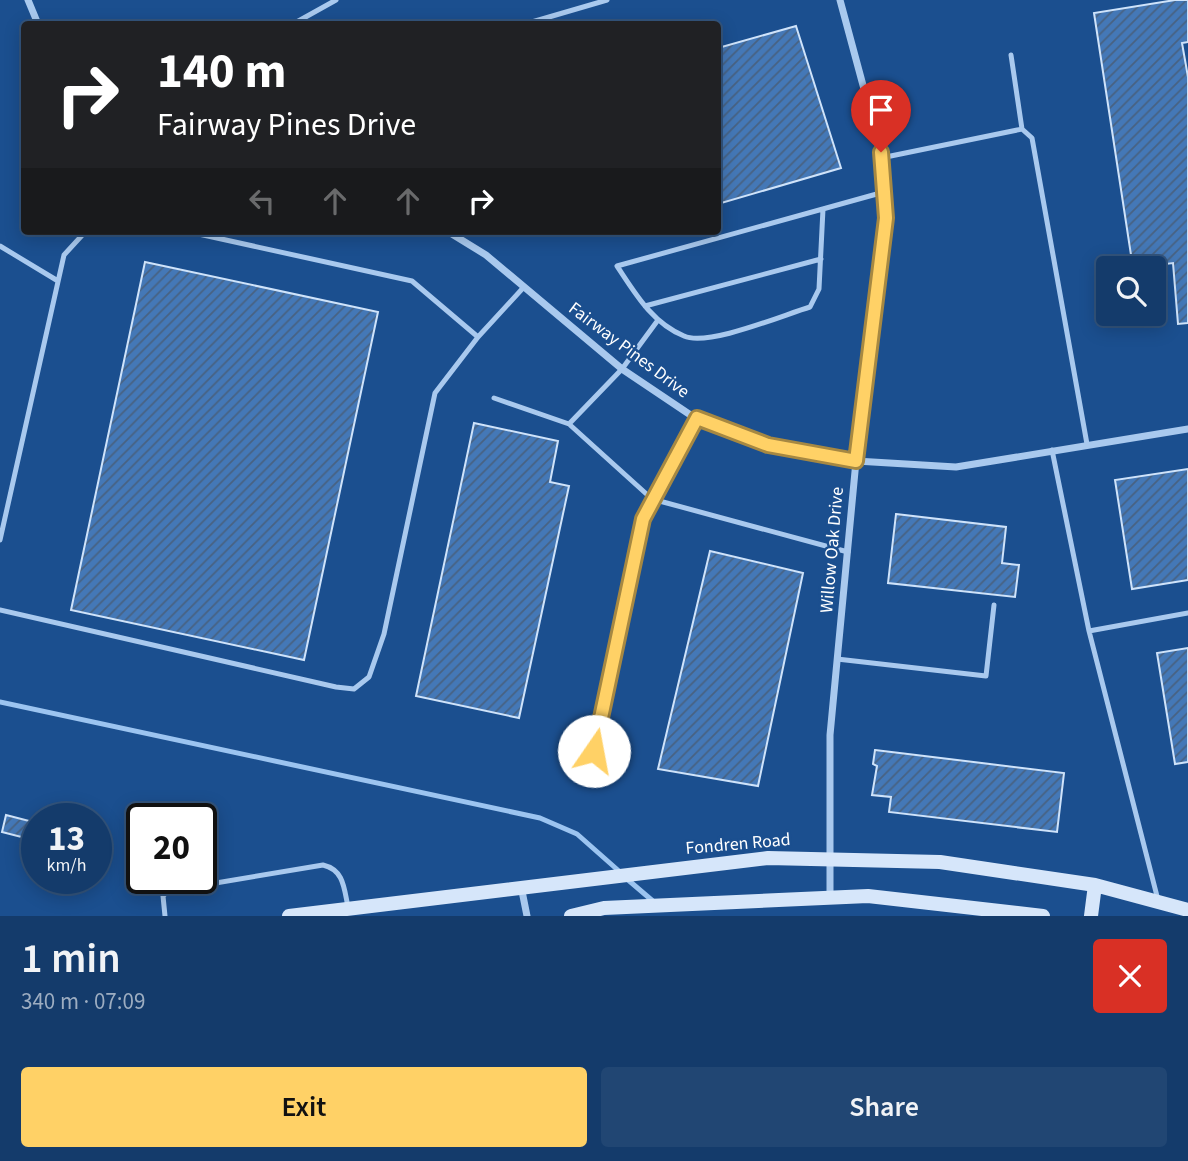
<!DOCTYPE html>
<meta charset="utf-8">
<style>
body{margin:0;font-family:"Source Sans 3",sans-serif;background:#214673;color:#f1f3f6;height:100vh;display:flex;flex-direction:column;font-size:26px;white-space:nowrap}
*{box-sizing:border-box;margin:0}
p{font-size:23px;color:#9dadc1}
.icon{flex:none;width:38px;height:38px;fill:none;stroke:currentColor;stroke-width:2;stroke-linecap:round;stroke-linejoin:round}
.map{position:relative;height:916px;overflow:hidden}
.sheet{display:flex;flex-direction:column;background:#143b6b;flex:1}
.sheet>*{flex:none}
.guide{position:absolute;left:21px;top:21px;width:700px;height:214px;border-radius:7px;box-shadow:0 4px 18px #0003,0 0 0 2px #33557e;background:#202124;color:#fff;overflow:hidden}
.buttons{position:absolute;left:1096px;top:256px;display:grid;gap:14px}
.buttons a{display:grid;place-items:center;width:70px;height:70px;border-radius:7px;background:#143b6b;box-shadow:0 4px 18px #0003,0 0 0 2px #33557e;font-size:35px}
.speed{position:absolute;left:21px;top:803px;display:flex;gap:14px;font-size:35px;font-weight:700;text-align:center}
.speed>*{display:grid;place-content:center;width:91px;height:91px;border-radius:50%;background:#143b6b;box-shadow:0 4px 18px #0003,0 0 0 2px #33557e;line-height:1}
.speed small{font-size:18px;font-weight:400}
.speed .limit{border:4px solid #111;border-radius:10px;background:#fff;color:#111}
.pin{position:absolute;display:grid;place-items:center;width:60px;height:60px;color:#fff;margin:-72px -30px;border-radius:50% 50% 50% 0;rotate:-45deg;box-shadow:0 0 7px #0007}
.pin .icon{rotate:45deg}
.me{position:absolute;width:77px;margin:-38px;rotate:12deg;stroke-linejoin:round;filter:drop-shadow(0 0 5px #0008)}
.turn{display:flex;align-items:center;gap:24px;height:147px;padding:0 21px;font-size:32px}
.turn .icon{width:91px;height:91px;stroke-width:2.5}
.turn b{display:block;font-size:49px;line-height:60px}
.lanes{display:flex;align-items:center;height:66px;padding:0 21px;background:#0003;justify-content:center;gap:35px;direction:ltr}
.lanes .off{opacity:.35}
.round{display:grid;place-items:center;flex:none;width:74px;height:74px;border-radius:7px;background:#214673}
.summary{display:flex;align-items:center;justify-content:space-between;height:119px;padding:0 21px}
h1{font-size:42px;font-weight:600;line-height:52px}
.cta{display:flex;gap:14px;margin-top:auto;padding:14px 21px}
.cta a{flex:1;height:80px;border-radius:7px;background:#ffd166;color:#111;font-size:28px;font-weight:600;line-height:80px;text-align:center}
.cta a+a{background:#214673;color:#f1f3f6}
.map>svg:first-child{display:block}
</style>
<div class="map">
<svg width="1188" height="916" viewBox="0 0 1188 916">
<defs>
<pattern id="building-hatch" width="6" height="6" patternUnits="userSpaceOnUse" patternTransform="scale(1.75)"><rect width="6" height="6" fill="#4478b7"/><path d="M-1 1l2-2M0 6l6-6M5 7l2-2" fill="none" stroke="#486282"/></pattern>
</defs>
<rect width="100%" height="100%" fill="#1b4f8f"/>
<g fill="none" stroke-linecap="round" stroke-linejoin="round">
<path stroke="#9cc4f0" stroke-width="5" d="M0,702l540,116 37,16 43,38
M627,879l27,23"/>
</g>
<path fill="url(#building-hatch)" stroke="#cfe3fa" stroke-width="2" d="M1175,0h13v42l-6,1 6,34v246l-10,1 -5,-61 -40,5 -39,-255z
M796,26l45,142 -123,36v-156z
M145,262l233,50 -74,348 -233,-50z
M474,423l84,18 -8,41 19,4 -50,232 -103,-22z
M1188,469v111l-56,9 -17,-109z
M896,514l110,13 -4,36 17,2 -4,32 -127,-14z
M710,551l93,22 -45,213 -100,-17z
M1188,648v114l-13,2 -18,-111z
M875,750l189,23 -7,59 -168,-20 2,-15 -19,-2 5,-29 -4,-2z
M6,815l31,8v18l-35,-9z"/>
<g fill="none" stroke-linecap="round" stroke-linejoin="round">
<path stroke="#a9c9ee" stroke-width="5" d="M293,24l43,-24
M525,24l82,-24
M1011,55l11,74 10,9 55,306
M881,158l141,-29
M823,209l-4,80 -9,18c-27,8 -102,40 -126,29 -32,-13 -49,-43 -67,-70l267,-74
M185,231l227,50 66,56 45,-49
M0,246l58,35
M645,306l176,-47
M494,398l75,26 83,75 196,53
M569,424l53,-55 36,-49
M1052,450l37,181 99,-18
M0,540l64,-285 22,-24
M0,610l336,77 18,2 15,-12 15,-43 51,-241 43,-56
M1089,631l69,269
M837,659l149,17 8,-71
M594,751l49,-232 54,-101
M165,916l-2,-20 5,-5 155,-26c21,5 21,23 25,42"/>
<path stroke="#a9c9ee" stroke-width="7" d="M28,0l10,24
M447,231l39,24 136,114 70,47 76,29 88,16 100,6 232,-38
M521,886l6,30
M830,899v-164l26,-274 30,-243 -5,-66 -41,-152"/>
<path stroke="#d6e6fa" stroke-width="14" d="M289,916l479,-58 172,4 155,23 93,25
M571,916l33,-8 264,-12 175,20
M1091,916l4,-31"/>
</g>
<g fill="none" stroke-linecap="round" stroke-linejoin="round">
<defs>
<path id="route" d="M594,751l49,-232 54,-101 71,27 88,16 30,-243 -5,-66"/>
</defs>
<use href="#route" stroke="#a68842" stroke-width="18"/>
<use href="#route" stroke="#ffd166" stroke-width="12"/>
</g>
<g text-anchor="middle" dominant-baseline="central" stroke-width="5" stroke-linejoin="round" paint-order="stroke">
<g font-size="18" fill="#fff" stroke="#1b4f8f">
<text transform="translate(629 350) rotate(37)">Fairway Pines Drive</text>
<text transform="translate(832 550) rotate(-85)">Willow Oak Drive</text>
<text transform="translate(738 844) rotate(-5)">Fondren Road</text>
</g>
</g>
</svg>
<div class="buttons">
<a><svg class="icon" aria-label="search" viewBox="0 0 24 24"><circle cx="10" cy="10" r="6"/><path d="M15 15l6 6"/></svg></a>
</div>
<div class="speed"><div>13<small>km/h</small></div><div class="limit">20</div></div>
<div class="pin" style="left:881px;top:152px;background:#d93025"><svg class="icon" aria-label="arrive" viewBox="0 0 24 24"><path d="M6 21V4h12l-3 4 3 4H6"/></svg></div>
<svg class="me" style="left:594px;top:751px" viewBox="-20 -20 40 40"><circle r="19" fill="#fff"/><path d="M0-13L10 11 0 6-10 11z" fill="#ffd166"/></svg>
<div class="guide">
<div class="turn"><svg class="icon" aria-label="right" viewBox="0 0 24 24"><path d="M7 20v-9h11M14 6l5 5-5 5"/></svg><div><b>140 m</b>Fairway Pines Drive</div></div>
<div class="lanes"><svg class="icon off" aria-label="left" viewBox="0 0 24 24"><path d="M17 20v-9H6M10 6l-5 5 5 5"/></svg><svg class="icon off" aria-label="ahead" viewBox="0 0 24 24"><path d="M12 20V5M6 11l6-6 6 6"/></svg><svg class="icon off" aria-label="ahead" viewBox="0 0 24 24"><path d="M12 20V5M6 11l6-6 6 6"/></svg><svg class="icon" aria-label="right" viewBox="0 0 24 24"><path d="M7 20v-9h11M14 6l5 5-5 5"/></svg></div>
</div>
</div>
<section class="sheet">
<div class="summary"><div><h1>1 min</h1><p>340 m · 07:09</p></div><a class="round" style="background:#d93025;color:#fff"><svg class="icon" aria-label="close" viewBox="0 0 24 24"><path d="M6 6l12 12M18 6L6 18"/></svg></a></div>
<div class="cta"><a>Exit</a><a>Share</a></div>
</section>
